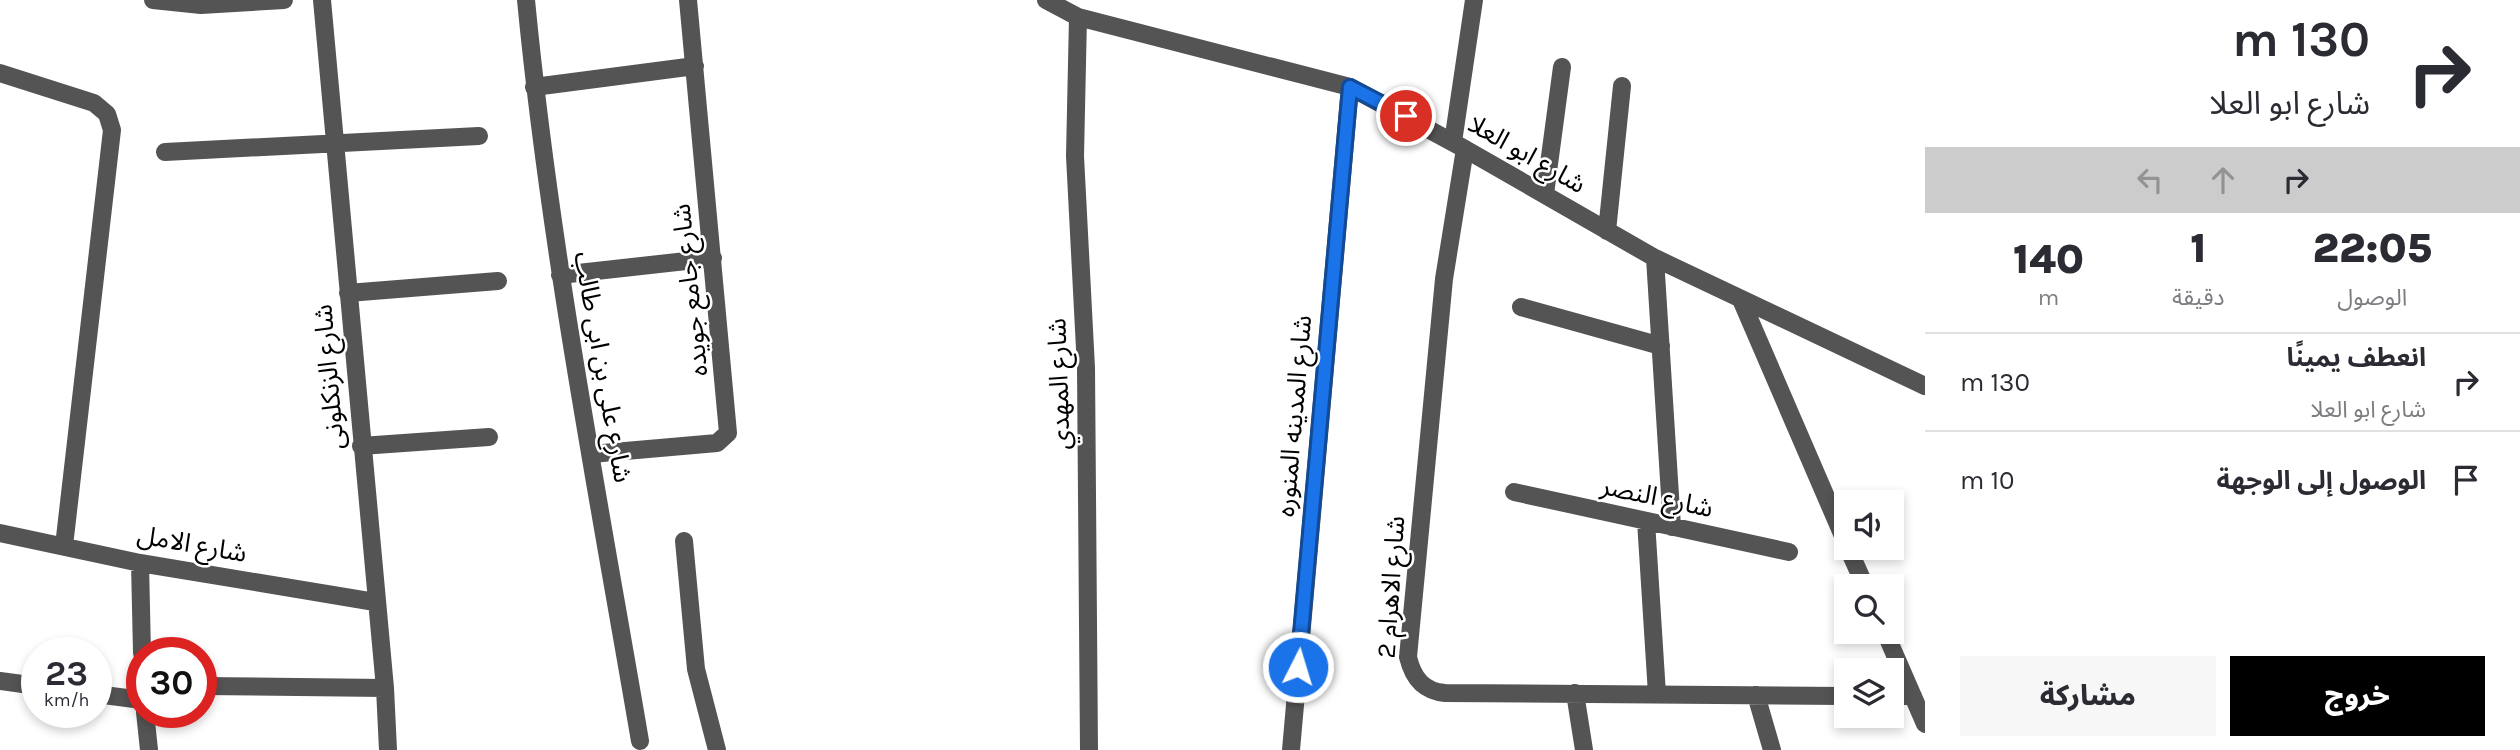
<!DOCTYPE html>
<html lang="ar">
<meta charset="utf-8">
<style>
body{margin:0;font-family:Karla,"Noto Sans Arabic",sans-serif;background:#f7f7f7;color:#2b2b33;direction:rtl;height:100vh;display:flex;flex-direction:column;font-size:26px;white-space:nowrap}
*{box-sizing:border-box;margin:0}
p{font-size:23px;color:#7c7c81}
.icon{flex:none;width:38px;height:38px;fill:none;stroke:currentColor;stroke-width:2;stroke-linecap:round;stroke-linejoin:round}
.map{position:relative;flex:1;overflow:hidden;direction:ltr}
.panel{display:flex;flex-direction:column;background:#fff;width:595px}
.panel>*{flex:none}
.top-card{background:#fff;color:#2b2b33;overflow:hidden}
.fabs{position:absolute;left:1834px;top:490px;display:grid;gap:14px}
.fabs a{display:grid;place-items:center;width:70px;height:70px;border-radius:0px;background:#fff;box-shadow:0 4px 10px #0003;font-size:35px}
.speed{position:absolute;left:21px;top:637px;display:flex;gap:14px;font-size:35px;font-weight:700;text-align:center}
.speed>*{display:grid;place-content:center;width:91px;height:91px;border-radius:50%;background:#fff;box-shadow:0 4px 10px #0003;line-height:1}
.speed small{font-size:18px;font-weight:400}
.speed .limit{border:10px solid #d22;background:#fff;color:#111}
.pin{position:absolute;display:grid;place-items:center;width:60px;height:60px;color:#fff;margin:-30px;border:4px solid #fff;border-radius:50%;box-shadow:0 2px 7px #0007}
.me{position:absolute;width:77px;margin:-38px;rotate:5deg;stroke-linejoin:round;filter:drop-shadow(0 0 5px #0008)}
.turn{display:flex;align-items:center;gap:24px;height:147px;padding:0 35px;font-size:32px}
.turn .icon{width:91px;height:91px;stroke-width:2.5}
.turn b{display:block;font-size:49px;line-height:60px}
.lanes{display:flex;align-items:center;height:66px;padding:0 35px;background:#0003;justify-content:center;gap:35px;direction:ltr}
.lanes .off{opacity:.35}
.eta{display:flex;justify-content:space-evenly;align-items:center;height:119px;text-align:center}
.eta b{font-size:42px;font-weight:800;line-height:49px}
.cta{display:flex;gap:14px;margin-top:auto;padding:14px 35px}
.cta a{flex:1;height:80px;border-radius:0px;background:#000;color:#fff;font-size:28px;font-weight:800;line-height:80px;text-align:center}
.cta a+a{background:#f7f7f7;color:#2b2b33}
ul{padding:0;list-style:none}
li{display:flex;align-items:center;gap:21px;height:98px;padding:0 35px;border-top:2px solid #e1e1e2}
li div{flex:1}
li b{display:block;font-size:26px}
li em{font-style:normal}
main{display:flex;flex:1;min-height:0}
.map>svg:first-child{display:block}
</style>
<main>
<section class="panel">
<div class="top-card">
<div class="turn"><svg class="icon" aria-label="right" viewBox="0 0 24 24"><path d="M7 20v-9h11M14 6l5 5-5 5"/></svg><div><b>130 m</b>شارع ابو العلا</div></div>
<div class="lanes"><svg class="icon off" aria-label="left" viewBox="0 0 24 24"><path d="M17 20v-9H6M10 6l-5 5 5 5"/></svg><svg class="icon off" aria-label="ahead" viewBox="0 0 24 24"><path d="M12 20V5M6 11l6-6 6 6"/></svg><svg class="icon" aria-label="right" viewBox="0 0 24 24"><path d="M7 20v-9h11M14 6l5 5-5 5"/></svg></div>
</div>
<div class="eta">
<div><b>22:05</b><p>الوصول</p></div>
<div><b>1</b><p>دقيقة</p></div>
<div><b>140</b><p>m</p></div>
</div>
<ul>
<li><svg class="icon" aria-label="right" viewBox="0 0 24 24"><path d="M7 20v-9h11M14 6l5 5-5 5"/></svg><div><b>انعطف يمينًا</b><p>شارع ابو العلا</p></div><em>130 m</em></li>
<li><svg class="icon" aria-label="arrive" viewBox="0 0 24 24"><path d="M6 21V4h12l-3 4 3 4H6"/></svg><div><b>الوصول إلى الوجهة</b></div><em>10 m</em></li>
</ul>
<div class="cta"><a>خروج</a><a>مشاركة</a></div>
</section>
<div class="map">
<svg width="1925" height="750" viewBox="0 0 1925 750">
<rect width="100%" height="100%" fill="#fff"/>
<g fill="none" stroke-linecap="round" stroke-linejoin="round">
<path stroke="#545454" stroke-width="18" d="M153,0l48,5 83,-5
M322,0l63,688 3,62
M526,0c24,249 72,495 114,741
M1046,0l32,17 272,70 115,62 190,109 270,128
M1078,17l-3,139 11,212 3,382
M0,73l94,30 13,11 5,16 -48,416
M534,87l161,-21
M1453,142l21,-142
M1465,149l-21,130 -36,378c5,21 15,34 37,36l401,3
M165,152l314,-16
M1545,194l17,-127
M1607,231l15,-145
M1655,258l17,269
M560,275l153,-17
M348,293l150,-12
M1742,302l104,241
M1521,307l140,39
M361,446l128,-9
M591,454l126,-11 11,-10 -40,-433
M1514,492l275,60
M1646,521l11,173
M0,533l140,30 235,39
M684,541l12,128 21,81
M1848,548l17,38
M140,563l2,90
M1885,632l40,92
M0,681l37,5
M201,686l184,2
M1575,693l9,57
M96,694l46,6
M1756,695l16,55
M1892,696h21
M145,712l4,38
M1291,750l59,-663"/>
</g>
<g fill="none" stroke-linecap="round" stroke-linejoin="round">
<defs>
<path id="route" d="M1298,667l52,-580 56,29"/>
</defs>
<use href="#route" stroke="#114b97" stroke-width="18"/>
<use href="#route" stroke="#1a73e8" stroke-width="12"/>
</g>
<g text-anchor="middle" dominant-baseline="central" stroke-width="5" stroke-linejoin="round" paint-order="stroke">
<g font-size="26" fill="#000" stroke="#fff">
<text transform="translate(1527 154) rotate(30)">شارع ابو العلا</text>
<text transform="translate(690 290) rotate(-96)">شارع جامع جويده</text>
<text transform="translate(603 367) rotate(80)">شارع على بن ابى طالب</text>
<text transform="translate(329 377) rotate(-95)">شارع الزنكلونى</text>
<text transform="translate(1059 384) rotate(-92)">شارع المهدي</text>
<text transform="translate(1294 416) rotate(-85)">شارع المدينه المنوره</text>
<text transform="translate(1657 497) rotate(12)">شارع النصر</text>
<text transform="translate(192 544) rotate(10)">شارع الامل</text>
<text transform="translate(1391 587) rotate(-86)">شارع الاهرام 2</text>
</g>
</g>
</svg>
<div class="fabs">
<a><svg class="icon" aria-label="sound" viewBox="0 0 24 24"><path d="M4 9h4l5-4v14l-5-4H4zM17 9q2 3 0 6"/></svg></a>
<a><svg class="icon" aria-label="search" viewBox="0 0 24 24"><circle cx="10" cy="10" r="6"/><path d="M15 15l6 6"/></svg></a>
<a><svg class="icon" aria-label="layers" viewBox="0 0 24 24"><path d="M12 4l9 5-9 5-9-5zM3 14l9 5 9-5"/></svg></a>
</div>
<div class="speed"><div>23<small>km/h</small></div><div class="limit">30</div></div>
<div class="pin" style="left:1406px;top:116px;background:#d93025"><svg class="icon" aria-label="arrive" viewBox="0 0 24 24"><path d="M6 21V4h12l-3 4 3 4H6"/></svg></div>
<svg class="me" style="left:1298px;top:667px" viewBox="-20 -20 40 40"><circle r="17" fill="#1a73e8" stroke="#fff" stroke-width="3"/><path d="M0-11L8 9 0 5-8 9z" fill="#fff"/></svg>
</div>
</main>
